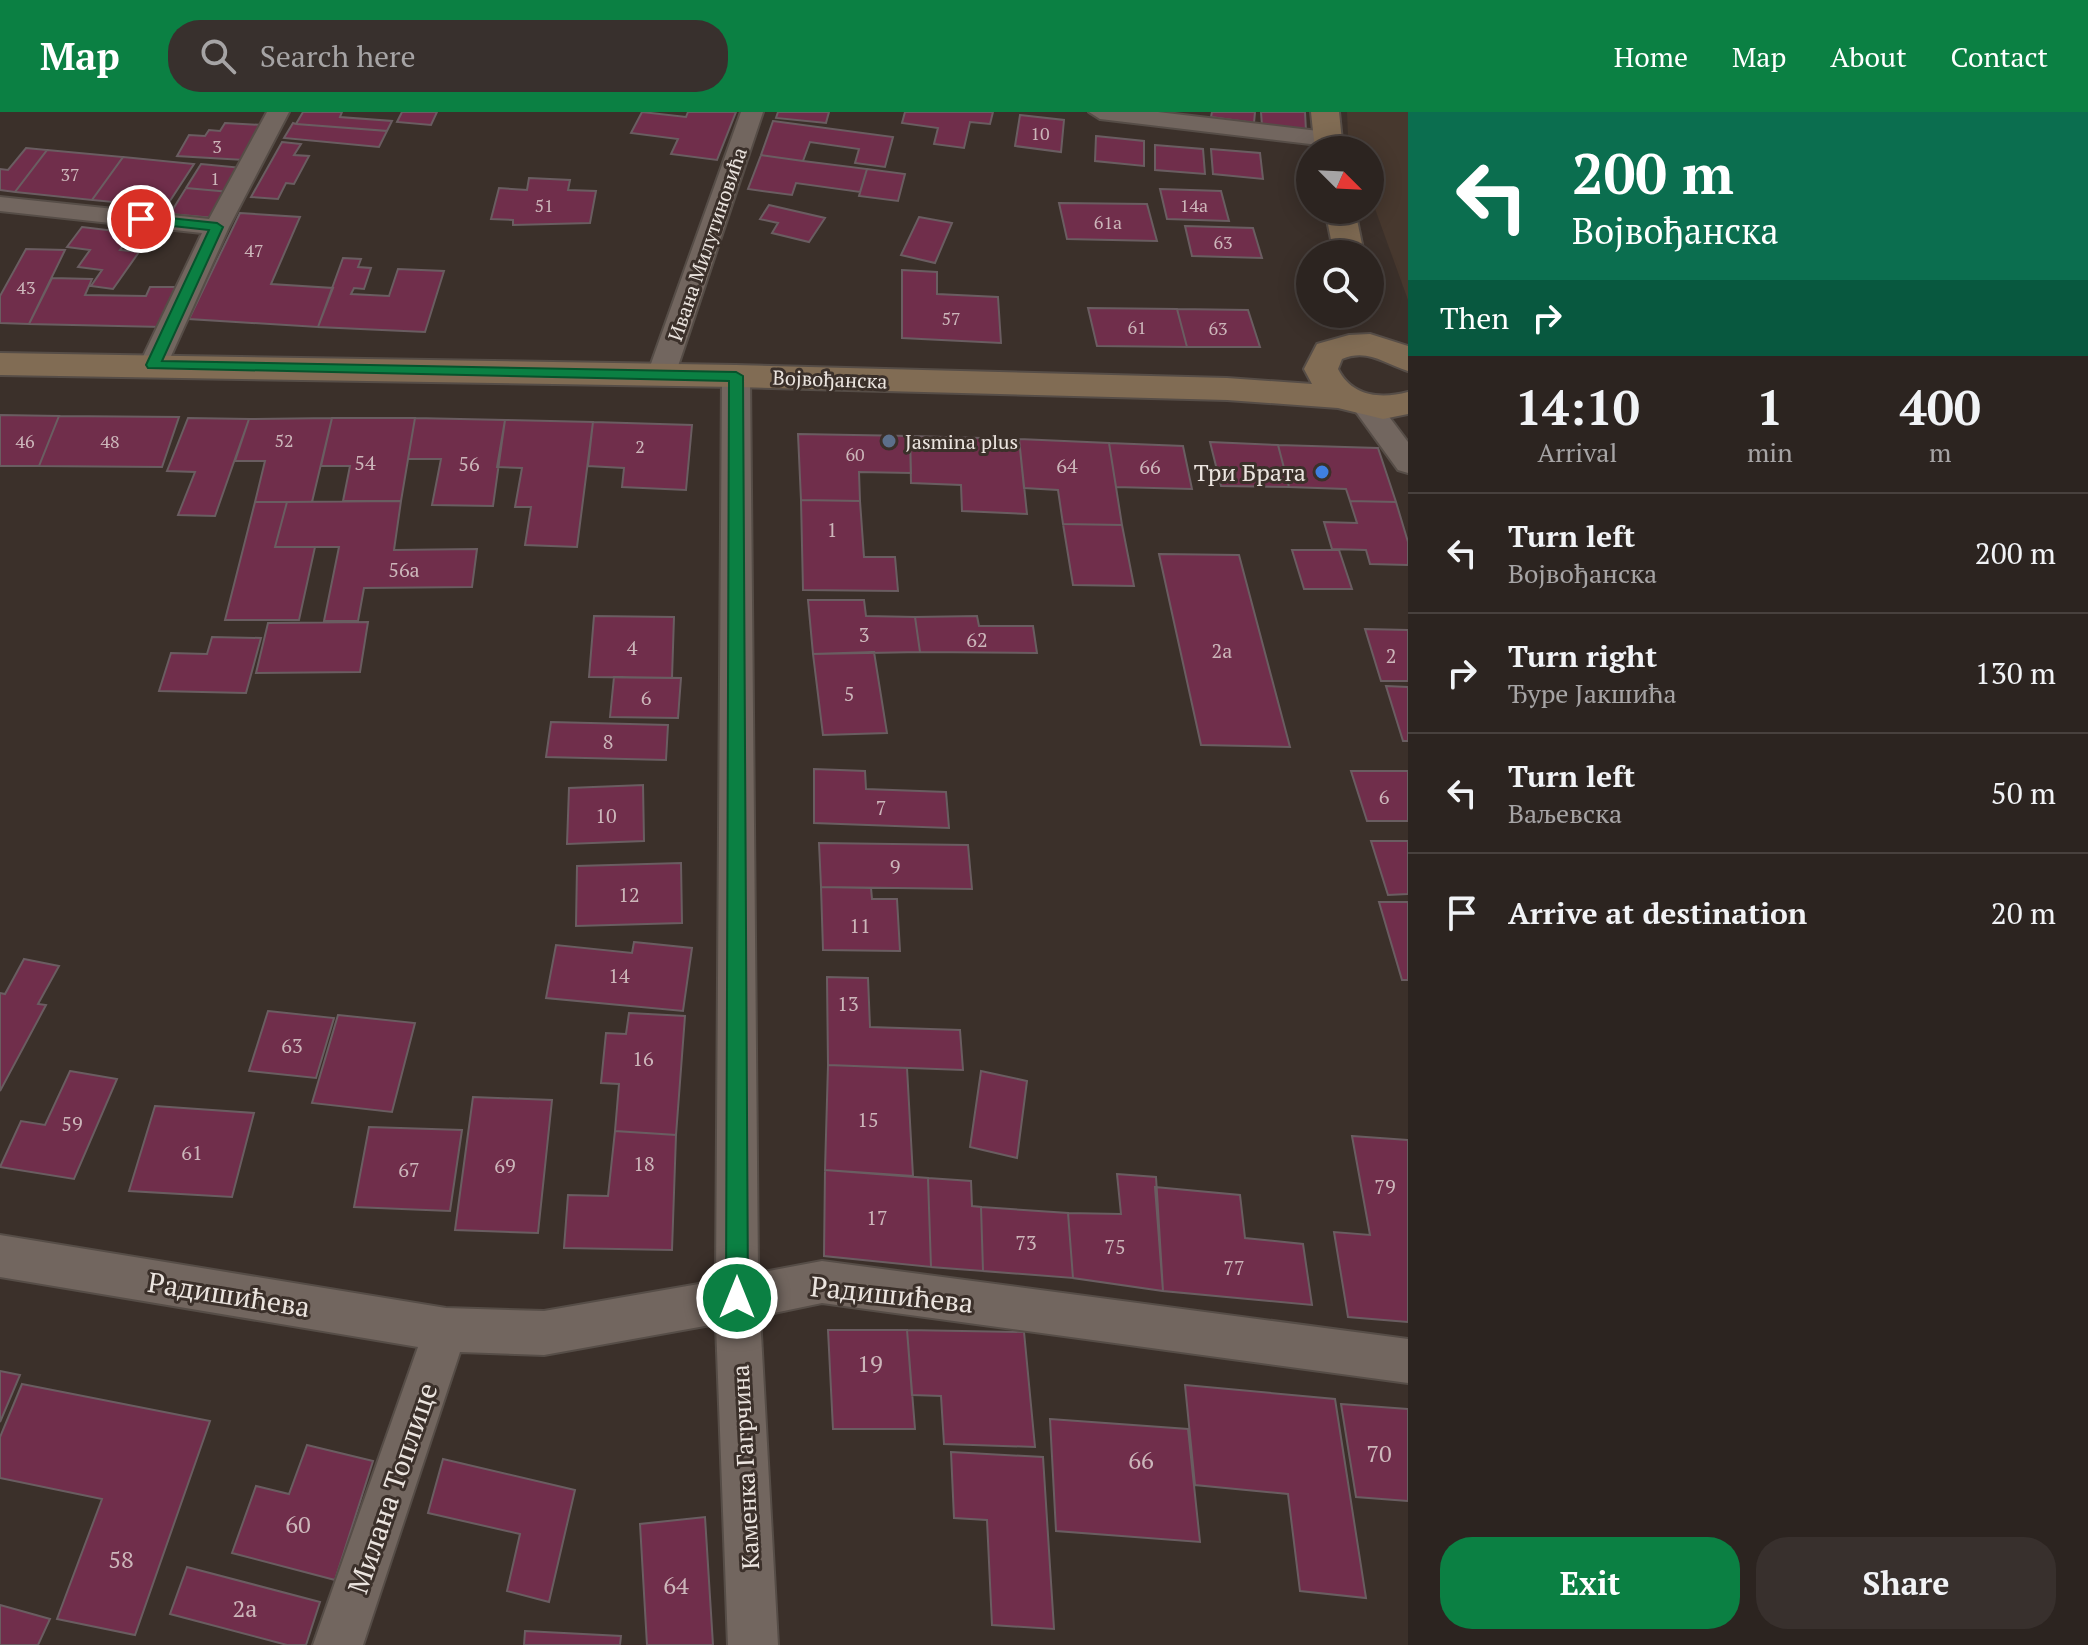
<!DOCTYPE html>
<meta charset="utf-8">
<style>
body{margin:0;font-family:"PT Serif",serif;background:#38302d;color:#f1f3f6;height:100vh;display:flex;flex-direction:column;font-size:30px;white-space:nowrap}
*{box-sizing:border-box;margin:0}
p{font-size:26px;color:#a6a4a5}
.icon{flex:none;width:44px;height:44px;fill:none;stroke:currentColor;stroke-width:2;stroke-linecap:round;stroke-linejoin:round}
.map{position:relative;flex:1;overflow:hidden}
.details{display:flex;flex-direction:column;background:#2c2420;width:680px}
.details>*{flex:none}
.banner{background:#0b6e4f;color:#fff;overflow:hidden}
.needle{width:52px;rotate:114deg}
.fabs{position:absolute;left:1296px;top:24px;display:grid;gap:16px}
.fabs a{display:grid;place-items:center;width:88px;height:88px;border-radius:50%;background:#2c2420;box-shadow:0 4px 20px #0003,0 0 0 2px #48413e;font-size:40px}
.pin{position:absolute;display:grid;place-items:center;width:68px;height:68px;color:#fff;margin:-34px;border:4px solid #fff;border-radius:50%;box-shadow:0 2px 8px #0007}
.me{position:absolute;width:88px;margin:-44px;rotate:0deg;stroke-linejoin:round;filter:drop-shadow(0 0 6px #0008)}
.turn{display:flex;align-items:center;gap:28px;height:168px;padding:0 32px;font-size:36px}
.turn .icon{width:104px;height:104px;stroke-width:2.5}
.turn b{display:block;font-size:56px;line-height:68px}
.then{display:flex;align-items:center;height:76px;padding:0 32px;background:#0003;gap:16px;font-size:30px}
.eta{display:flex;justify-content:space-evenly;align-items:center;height:136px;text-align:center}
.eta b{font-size:48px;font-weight:700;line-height:56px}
.action{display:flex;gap:16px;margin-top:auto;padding:16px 32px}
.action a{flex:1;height:92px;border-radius:32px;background:#0b8043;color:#fff;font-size:32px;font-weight:700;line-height:92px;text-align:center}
.action a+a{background:#38302d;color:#f1f3f6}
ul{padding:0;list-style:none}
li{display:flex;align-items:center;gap:24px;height:120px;padding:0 32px;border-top:2px solid #48413e}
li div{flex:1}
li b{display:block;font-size:30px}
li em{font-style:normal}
header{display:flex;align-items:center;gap:48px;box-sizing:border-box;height:112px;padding:0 40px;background:#0b8043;color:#fff}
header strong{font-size:38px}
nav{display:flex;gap:44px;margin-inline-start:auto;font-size:28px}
.search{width:560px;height:72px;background:#38302d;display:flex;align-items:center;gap:20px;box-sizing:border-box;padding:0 28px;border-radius:32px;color:#a6a4a5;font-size:30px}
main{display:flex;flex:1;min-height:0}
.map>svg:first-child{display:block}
</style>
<header>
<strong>Map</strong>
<div class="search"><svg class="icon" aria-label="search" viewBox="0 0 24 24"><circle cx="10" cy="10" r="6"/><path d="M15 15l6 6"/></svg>Search here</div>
<nav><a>Home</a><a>Map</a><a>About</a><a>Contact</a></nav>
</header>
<main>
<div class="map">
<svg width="1408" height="1533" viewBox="0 0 1408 1533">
<rect width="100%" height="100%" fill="#3b302a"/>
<path fill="#47382e" d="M1347,0h61v188l-38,-105v-45h-16l-6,-14z"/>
<path fill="#702e4b" stroke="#6a5d61" stroke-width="2" d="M303,0h39l-2,5 52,4 -5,10 -91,-7z
M402,0h35l-6,13 -34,-3z
M642,0l44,5 2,-5h48l-19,48 -46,-6 7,-15 -47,-6z
M778,0h51l-3,11 -50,-5z
M905,0h88l-3,12 -20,-2 -6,26 -30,-4 4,-16 -36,-5z
M1212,0h43l-1,11 -43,-6z
M1261,0h44l1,19 -44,-5z
M1020,3l44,5 -3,32 -46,-6z
M773,9l120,16 -8,30 -30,-4 4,-14 -49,-7 -7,19 -42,-6z
M225,11l38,2 -19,35 -67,-4 12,-21 16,1 4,-6 11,1z
M293,11l3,1 91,7 -8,16 -95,-9z
M1096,24l48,5v25l-49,-5z
M282,30l19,2 -7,11 15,1 -15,28 -8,-1 -8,16 -27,-2z
M1155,33l48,4 2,25 -50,-4z
M26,36l21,2 -32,42 -15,-2v-21l8,1z
M1211,37l49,4 3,26 -50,-5z
M47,38l76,7 -31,43 -77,-8z
M761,43l42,6 64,8 -7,23 -64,-9 -4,12 -44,-6z
M123,45l71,7 -28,43 -74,-7z
M201,52l42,4 -13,24 -44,-4z
M867,57l38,5 -7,27 -39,-5z
M529,66l41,2 -2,10 28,1 -6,32 -77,2v-5l-22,-1 8,-31 28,2z
M186,76l44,4 -16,26 -44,-4z
M1160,77l61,2 8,30 -62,-2z
M1059,91l88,1 10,37 -90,-2z
M769,93l56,13 -16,24 -37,-9 6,-10 -18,-4z
M240,101l60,4 -29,67 62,4 -15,39 -129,-8z
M919,105l33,6 -17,40 -34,-8z
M1185,114l68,2 9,30 -70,-2z
M82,115l50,6 -12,17 19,2 -26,37 -22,-3 11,-16 -24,-3 12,-17 -23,-3z
M26,137l39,1 -36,74 -29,-1v-27z
M343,146l18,1 -3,8 13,1 -7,21 -10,-1 -3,6 38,2 9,-27 46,2 -19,61 -107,-5z
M902,158l35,2v22l61,3 3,46 -99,-5z
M52,166l40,1 -7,16 61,1 4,-9h29l-16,40 -134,-3z
M1088,196l89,1 10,38 -90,-1z
M1177,197l71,1 12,37h-73z
M0,303l59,1 -20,50h-39z
M59,304l120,1 -17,50 -123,-1z
M188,306l61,1 -34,97 -37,-1 17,-43 -28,-1z
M332,306l-20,84h-57l10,-41h-30l14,-42z
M332,306h83l-14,83h-58l7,-35h-29z
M415,306l90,2 -12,86 -61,-1 9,-46h-33z
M505,308l88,2 -16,125 -52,-2 6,-38h-16l7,-39 -25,-1z
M593,310l99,3 -6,65 -64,-3 2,-19 -36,-2z
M798,322l112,2 1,37 -52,-1 1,29 -59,-1z
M910,324l109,3 8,75 -65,-3 -1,-26 -50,-2z
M1019,327l90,4 13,82 -59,-1 -5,-34 -34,-2z
M1210,330l68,3 11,42 -68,-1z
M1109,331l74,3 9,43 -76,-2z
M1278,333l100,3 18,54 -46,-1 -4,-12 -57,-2z
M801,388l59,1 4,56h31l3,34 -95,-1z
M401,389l-7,49 83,-1 -5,38 -108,1 -6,33h-34l15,-74h-64l12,-45z
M1350,389l46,1 12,40v23l-38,-1 -4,-14 -34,-1 -8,-27 33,1z
M255,390h32l-12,45h40l-16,73h-74z
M1063,412l59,1 12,61 -61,-1z
M1292,438h47l13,39h-48z
M1159,442l80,1 51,192 -89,-2z
M808,488h56l2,16 49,1 5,35 -107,2z
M594,504l80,1 -2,61 -83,-1z
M977,504l2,10h54l4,27 -117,-1 -5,-35z
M368,510l-8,50 -104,1 12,-50z
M1365,517l43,1v51h-27z
M212,525l49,1 -15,55 -87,-2 12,-38 36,1z
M874,540l13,81 -64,2 -10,-81z
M614,565l67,1 -3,40 -68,-1z
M1386,574l22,1v54h-5z
M551,610l117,3 -2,35 -120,-3z
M814,657l51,2 1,18 80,3 3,36 -135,-5z
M1351,659h57v50h-41z
M643,673l1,56 -77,3 2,-56z
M1371,729h37v53l-20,1z
M819,731l149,2 4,44 -151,-2z
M681,751l1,60 -106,3 1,-60z
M821,775l50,1 1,11h25l3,52 -77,-1z
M1379,790h29v78h-6z
M634,830l58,6 -9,63 -137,-13 10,-53 76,8z
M24,847l35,7 -21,38 8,1 -46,86v-98l5,1z
M827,865l41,1 2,49 90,3 3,40 -135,-5z
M268,899l66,7 -18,60 -67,-7z
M629,901l56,3 -9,119 -61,-4 4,-47 -18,-1 5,-50 20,1z
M338,903l77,8 -23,89 -80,-9z
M828,953l79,3 6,108 -88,-6z
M70,959l47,8 -43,100 -74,-12 21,-46 24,4z
M981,959l46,10 -10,77 -47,-11z
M473,985l79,3 -14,133 -83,-3z
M155,994l99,7 -22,84 -103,-6z
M369,1015l93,3 -12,81 -96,-4z
M615,1019l61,4 -4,115 -108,-2 4,-53 40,1z
M1352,1024l56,4v182l-60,-5 -14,-85 36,3z
M825,1058l103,8 3,89 -107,-11z
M1117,1062l39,3 7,114 -90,-13 -5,-65 53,1z
M928,1066l43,3 1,25 9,1 2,64 -52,-4z
M1155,1075l85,8 5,43 58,6 9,61 -149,-14z
M981,1095l87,6 5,65 -90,-7z
M828,1218h79l8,99h-82z
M907,1218l117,2 11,115 -91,-3 -3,-48 -29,-1z
M0,1259l20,4 -20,47z
M22,1272l188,37 -75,214 -78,-16 45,-120 -102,-21v-41z
M1185,1273l150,14 31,199 -66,-7 -12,-97 -93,-9z
M1341,1292l67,5v92l-52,-4z
M1050,1307l138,10 12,113 -144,-11z
M307,1333l66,16 -38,119 -103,-27 24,-67 33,8z
M951,1340l92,5 11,172 -62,-4 -5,-105 -33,-2z
M443,1347l132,31 -26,112 -42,-11 13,-57 -92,-21z
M705,1405l8,128h-66l-7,-121z
M187,1455l133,35 -14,43h-19l-117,-31z
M0,1493l50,14 -12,26h-38z
M525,1519l96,5 -1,9h-96z"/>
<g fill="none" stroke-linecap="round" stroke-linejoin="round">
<defs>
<path id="street" d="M267,0h22l-60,115 -62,138 -4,6h-20l-4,-6 63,-132 -202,-22v-14l209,22z
M741,0h22l-88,263 -4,6h-20l-4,-6z
M1089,0h69l169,20 12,7 -12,7 -227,-27z
M736,255l10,3 4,6 8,897 64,-12 586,78v44l-586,-80 -62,13 18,329h-50l-12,-321 -172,31 -84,-3 -97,293h-50l105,-298 -418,-70v-42l446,73 98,3 172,-30 6,-905 4,-6z
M1365,284l10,2 33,44v31l-10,-3 -47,-65 4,-7z"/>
<path id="secondary" d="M1311,0h28l4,38h-28z
M1325,98h30l9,44h-30z
M1370,222l38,12v25c-23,-7 -40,-23 -66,-12l-4,10c14,28 43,30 70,23v22l-25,5 -45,-11 -111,-8 -491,-13 -736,-12v-22l736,12 491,13 85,6 -8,-15 13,-25 32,-9z"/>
</defs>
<use href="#street" stroke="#564d47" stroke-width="4"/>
<use href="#secondary" stroke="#564d47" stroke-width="4"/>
<use href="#street" fill="#72665f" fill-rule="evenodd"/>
<use href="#secondary" fill="#816c54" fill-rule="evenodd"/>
</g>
<path fill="#0b8043" stroke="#07532c" stroke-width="2" d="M141,103l76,8 6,4 -61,134 574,11 7,4 5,922 -3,7 -8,4 -8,-4 -3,-7 3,-917 -581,-13 -2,-3 63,-135 -72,-8v-6z"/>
<circle fill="#5c6f8a" stroke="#3b302a" stroke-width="3" cx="889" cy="329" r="8"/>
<circle fill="#3f7fe0" stroke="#3b302a" stroke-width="3" cx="1322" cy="360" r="8"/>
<g text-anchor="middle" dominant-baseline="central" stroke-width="6" stroke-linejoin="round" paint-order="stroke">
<g font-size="18" fill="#ccb6ba">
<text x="1040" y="21">10</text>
<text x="217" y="34">3</text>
<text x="70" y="62">37</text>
<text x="215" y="66">1</text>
<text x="544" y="93">51</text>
<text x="1194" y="93">14a</text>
<text x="1108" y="110">61a</text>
<text x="1223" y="130">63</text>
<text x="254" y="138">47</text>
<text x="26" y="175">43</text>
<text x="951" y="206">57</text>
<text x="1137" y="215">61</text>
<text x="1218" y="216">63</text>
<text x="284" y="328">52</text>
<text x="25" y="329">46</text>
<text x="110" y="329">48</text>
<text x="640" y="334">2</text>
<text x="855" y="342">60</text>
</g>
<g font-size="20" fill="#ebe4df" stroke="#3b302a">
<text transform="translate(707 132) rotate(-71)">Ивана Милутиновића</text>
<text transform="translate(830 267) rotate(2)">Војвођанска</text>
</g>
<g font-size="20" fill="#ebe4df" stroke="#3b302a" text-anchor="start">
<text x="905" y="329">Jasmina plus</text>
</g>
<g font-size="20" fill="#ccb6ba">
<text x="365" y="350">54</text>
<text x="469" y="351">56</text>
<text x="1067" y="353">64</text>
<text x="1150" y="354">66</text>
<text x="832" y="417">1</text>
<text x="404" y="457">56a</text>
<text x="864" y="522">3</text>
<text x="977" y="527">62</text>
<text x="632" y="535">4</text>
<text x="1222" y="538">2a</text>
<text x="1391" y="543">2</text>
<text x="849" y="581">5</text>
<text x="646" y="585">6</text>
<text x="608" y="629">8</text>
<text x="1384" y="684">6</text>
<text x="881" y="695">7</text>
<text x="606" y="703">10</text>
<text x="895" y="754">9</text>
<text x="629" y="782">12</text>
<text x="860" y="813">11</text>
<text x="619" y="863">14</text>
<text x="848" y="891">13</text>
<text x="292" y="933">63</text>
<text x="643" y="946">16</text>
<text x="868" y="1007">15</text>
<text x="72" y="1011">59</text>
<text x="192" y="1040">61</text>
<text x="644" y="1051">18</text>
<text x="505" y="1053">69</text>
<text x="409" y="1057">67</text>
<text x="1385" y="1074">79</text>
<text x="877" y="1105">17</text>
<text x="1026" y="1130">73</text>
<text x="1115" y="1134">75</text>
<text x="1234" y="1155">77</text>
</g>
<g font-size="24" fill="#ebe4df" stroke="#3b302a" text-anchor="end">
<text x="1306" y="360">Три Брата</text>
</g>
<g font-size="24" fill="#ccb6ba">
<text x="870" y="1251">19</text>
<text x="1379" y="1341">70</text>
<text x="1141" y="1348">66</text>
<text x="298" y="1412">60</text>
<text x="121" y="1447">58</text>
<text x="676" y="1473">64</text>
<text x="245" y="1496">2a</text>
</g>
<g font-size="24" fill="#ebe4df" stroke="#3b302a">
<text transform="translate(745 1355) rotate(-93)">Каменка Гагрчина</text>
</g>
<g font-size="28" fill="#ebe4df" stroke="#3b302a">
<text transform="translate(229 1182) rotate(9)">Радишићева</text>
<text transform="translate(892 1182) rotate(6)">Радишићева</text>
<text transform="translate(392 1376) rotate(-71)">Милана Топлице</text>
</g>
</g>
</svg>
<div class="fabs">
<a><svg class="needle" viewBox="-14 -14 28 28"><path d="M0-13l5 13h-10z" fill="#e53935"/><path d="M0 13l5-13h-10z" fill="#a6a4a5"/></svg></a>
<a><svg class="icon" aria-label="search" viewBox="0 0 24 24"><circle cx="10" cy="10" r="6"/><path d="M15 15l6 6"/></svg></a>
</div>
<div class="pin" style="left:141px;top:107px;background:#d93025"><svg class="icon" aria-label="arrive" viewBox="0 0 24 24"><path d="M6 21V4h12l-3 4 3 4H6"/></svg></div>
<svg class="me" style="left:737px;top:1186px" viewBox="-20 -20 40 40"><circle r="17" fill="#0b8043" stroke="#fff" stroke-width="3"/><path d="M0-11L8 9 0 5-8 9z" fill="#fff"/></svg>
</div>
<section class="details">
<div class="banner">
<div class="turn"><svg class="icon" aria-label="left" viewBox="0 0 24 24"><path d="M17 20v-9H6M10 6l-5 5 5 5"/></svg><div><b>200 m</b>Војвођанска</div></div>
<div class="then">Then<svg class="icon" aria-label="right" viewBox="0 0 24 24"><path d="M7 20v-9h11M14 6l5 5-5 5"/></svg></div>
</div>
<div class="eta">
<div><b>14:10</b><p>Arrival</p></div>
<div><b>1</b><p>min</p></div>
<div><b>400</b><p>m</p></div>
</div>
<ul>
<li><svg class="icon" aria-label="left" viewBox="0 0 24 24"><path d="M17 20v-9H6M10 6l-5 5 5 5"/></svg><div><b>Turn left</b><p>Војвођанска</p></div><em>200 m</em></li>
<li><svg class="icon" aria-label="right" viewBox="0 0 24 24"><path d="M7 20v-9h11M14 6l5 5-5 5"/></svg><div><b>Turn right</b><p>Ђуре Јакшића</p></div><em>130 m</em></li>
<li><svg class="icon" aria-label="left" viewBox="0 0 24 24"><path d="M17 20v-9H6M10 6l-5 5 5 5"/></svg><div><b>Turn left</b><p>Ваљевска</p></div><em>50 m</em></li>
<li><svg class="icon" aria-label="arrive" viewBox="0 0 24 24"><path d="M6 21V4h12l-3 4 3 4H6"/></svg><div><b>Arrive at destination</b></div><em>20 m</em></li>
</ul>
<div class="action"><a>Exit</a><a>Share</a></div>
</section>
</main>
